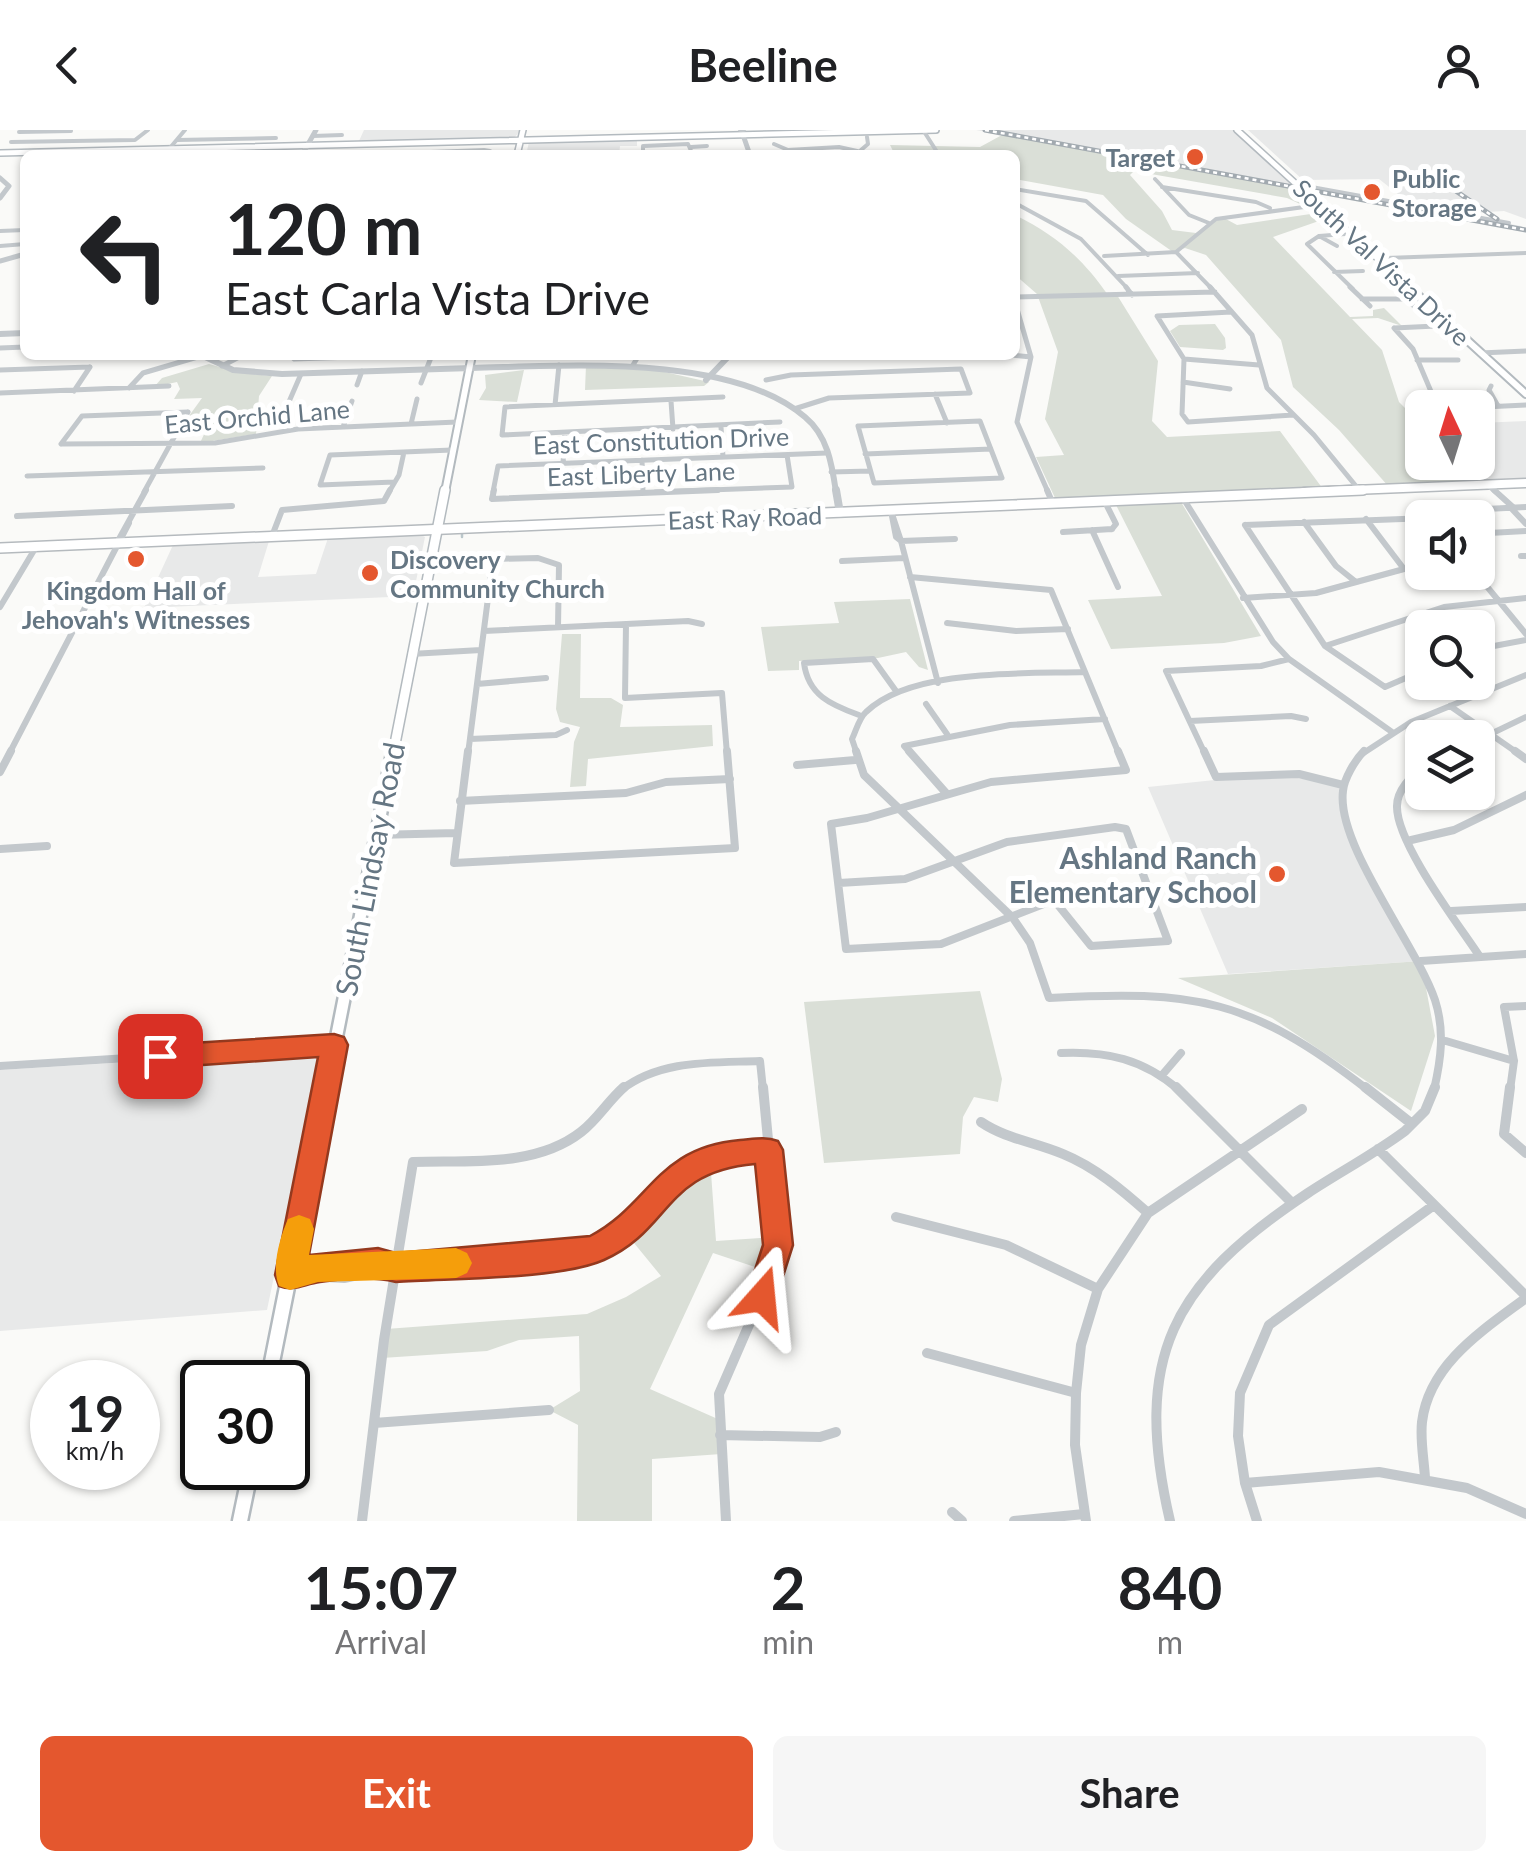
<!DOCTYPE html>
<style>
body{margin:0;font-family:Lato,sans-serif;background:#f6f6f6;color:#202124;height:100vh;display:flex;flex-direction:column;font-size:38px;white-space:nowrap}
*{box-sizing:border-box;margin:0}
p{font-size:32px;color:#757577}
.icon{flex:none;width:55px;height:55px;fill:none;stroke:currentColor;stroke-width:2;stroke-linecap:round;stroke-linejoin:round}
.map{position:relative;height:1391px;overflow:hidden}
.details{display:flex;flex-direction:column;background:#fff;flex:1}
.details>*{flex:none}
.banner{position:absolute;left:20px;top:20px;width:1000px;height:210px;border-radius:15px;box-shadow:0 2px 8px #0004;background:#fff;color:#202124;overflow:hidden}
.needle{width:65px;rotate:356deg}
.controls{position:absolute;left:1405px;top:260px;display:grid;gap:20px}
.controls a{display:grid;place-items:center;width:90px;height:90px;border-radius:15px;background:#fff;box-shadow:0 2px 8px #0004;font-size:50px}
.speed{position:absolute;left:30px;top:1230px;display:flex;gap:20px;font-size:50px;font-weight:700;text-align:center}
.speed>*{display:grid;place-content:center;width:130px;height:130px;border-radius:50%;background:#fff;box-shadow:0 2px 8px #0004;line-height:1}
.speed small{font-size:25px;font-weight:400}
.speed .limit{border:5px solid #111;border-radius:15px;background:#fff;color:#111}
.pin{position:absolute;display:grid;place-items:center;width:85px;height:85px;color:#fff;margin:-42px;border-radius:20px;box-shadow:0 5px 15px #0006}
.me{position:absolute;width:110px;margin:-55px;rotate:18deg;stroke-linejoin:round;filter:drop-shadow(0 0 8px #0008)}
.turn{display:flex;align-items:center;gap:35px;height:210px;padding:0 40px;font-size:45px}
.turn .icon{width:130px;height:130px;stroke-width:2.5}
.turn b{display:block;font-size:70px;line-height:85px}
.eta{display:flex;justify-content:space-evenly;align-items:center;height:170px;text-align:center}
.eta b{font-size:60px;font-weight:700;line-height:70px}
.button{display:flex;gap:20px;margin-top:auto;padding:20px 40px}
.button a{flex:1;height:115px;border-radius:15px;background:#e4572e;color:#fff;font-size:40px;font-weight:700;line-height:115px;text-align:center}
.button a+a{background:#f6f6f6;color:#202124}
header{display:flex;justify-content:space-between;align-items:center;height:130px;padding:0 40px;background:#fff;font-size:45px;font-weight:700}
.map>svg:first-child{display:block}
</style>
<header><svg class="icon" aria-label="back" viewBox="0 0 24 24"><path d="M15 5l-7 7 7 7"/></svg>Beeline<svg class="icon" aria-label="person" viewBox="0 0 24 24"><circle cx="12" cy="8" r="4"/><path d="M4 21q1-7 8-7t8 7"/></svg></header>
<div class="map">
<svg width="1526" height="1391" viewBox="0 0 1526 1391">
<rect width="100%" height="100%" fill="#fafaf8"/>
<path fill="#e8e9e9" d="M364,0h157l-6,7 -156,4z
M976,0h258l61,55 226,41 5,5z
M1248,0h278v89l-22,-8 -33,2 -63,-11 -29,-23 -76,1z
M637,8v8h-17l-1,9h-93l3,-13z
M1526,291v59l-48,2 -19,-19 19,-1v-39z
M419,404l6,3 -12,59 -269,12 29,-63 96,-4 -11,36 58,-3 12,-36z
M1272,644l71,11 6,51 72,125 -193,13 -80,-187z
M310,921l9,9 -52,250 -267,21v-261z"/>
<path fill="#dadfd7" d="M1002,5l298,55 14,13 -14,1 -13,-6 -153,-27 -4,4 32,36 10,19 24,3 13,-10 15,-5 13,7 87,-13 10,9 -18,1 -43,15 77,80 23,-1v-6l11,-2 18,18 -24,-8 -26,1 30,31 17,52 23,23v37l37,1 19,19 -90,4 -49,-56 -46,-43 -12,-47 -75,-85 -21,-7 -12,4 -47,-33 -23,-24 -88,-16v-24h-120l-5,-10 90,2z
M1015,85c41,20 67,43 93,80h9l41,66 -6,60 15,16 113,-6 43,58 -267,11 -20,-43 28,-2 -19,-36 13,-67 -21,-58 -22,-19z
M1215,194l10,14 1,10 -3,2 -43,-3 -10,-16 9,-6z
M209,234l33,9 30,3 -13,20 -3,38 -56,9 13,-28 -24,1 13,-18 -28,1 6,-10 -3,-7 -23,5 8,-9z
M586,235l70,5 53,12 -5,4 -119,4z
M524,240l-7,32 -38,-2 7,-12 -1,-13z
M1181,372l80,134 -37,7 -113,6 -23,-49 74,-4 -46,-91z
M910,469l18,71 -9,-3 -13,-15 -28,6 -79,3v9l-31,1 -7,-44 78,-4 -5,-21z
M562,504h19l-1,64h31l12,7 -3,22 92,-2 1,21 -125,13 -2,27 -16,1 4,-45 6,-15 -20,-5 -4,-13z
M1421,831l14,75 -24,75 -139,-93 -94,-40z
M980,861l22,88 -4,23 -24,-5 -11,20 -3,37 -136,9 -20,-161z
M710,1029l6,82 61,-4 -7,35 -57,-19 -63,136 70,31 1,34 -69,5v62h-75l1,-96 -29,-15 31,-19 -1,-55 -60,4 -32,11 -105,7 4,-29 201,-15 39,-17 35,-21 -36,-44 47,-52z"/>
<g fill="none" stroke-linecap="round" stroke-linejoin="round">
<path stroke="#bbc7cb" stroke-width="2.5" d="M462,403v4"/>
<defs>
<path id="secondary-far4" d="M1237,0l174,159
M0,23l936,-23
M517,25l6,-25"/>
<path id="secondary-far3" d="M1409,157l117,107
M445,362l27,-137"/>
<path id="secondary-far2" d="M393,624l52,-264"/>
<path id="secondary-far1" d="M326,960l67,-339"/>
<path id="secondary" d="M268,1252l59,-295
M240,1391l11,-53"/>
<path id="primary-far1" d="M1304,362l222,-9"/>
<path id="primary" d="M0,418l1363,-58"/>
</defs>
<use href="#secondary-far4" stroke="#b3babf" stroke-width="8"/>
<use href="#secondary-far3" stroke="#b3babf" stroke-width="10"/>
<use href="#secondary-far2" stroke="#b3babf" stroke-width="12"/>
<use href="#secondary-far1" stroke="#b3babf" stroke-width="16"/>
<use href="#secondary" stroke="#b3babf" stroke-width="19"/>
<use href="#primary-far1" stroke="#b5babe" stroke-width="11"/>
<use href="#primary" stroke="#b5babe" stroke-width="12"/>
<path stroke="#c3c8cc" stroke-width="4" d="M740,0h4
M923,0l16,25
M19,2l52,-1
M313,6l29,-1
M177,10l99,-2
M11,12l124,-2 13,-10
M774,14l14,6
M691,17l16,-1
M788,20l51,-3 36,8
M861,20l7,-6 -1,-7
M643,24l105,-2
M164,25l21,-25
M351,25l133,-5 6,1 -2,4
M643,25v-9l45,-2 4,9
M1155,49l34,36 20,8
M1306,56l203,37
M1162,57l94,15 14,6
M1015,59l71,12 62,54
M1015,73l66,36 47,50
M0,101l25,-1
M1319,106l18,10
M0,116l25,-2
M1176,122l36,37
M1104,126l72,-4 40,-33 110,-15
M1386,128l140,-5
M1334,142l29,-1
M1118,146l80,-3
M1353,159l-46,-45 12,-8 39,-3"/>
<path stroke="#c3c8cc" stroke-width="5" d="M1126,157l6,8
M1210,157l42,48 15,53 47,47 46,56
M1350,157l20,19
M1015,167l200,-5
M1362,169h44l30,27
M1015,172l16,55 -14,65 31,70
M1231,182l-74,4 27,43 -2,55 6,8 105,-7
M1394,198l19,21 25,59
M1394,198l42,-2
M0,218l25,-1
M1480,223l46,-2
M296,225l-2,4 116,-4
M675,225h10
M1012,225l19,2
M1184,229l75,6
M1417,230h41
M633,235l6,-10
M222,236l21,-11
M0,240l90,-3
M766,250l25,-5 170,-6 9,24 -141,5 -35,11
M1183,252l47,7
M421,253l11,-28
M357,255l5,-14
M1491,256l-2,4 9,16
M129,258l14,-15 58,-17
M74,261l16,-24
M0,263l169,-7
M935,264l12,29
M723,267l-218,10 -3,28 278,-13
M671,271l2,28
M555,275l4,-40
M1463,278l63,-3
M980,291l22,57 -128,5 -16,-57z
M411,294l6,-25
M343,297l9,-26
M721,297l2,30
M289,300l-1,-26 13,-30
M61,314l154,-1 83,-14 159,-7
M61,314l21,-28 106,-4
M865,324l126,-5
M642,330l1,32
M563,333l2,-30
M831,342l39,-1
M27,346l236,-8
M394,352l-74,3 10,-30 122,-5
M1489,356l7,6
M144,362l44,-80
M389,362l10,-17 5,-23
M493,362l5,-26 329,-13
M655,362l137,-5 -5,-32"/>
<path stroke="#c3c8cc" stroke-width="6" d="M494,360l-2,9 226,-9
M1047,360l6,14
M1494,360l20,18
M1183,368l90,144 16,17 103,73
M1105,372l11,22 -4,5
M1511,378l15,16
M891,381l10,30 -5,-4z
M17,386l215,-10
M1470,388l-4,-8 60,-3
M1304,392l32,44 20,16
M1245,395l80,121 60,41 37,-16
M1245,395l184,-7
M1478,396l11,7 37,-2
M1092,400l26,57
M1063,402l49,-3
M272,406l10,-26 102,-9 6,-11
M119,409l27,-49
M1521,426h5
M842,431l62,-3
M1475,442l51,62
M910,447l141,13 68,164
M1243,468l73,-5 88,-24 -38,-50
M0,477l36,-60
M947,493l69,8 52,-2
M626,494l-1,74 97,-5 5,61
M484,501l204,-10 14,3
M1325,516l119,-39 82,-9
M1478,519l48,-9
M411,524l70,-4
M938,553l-37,-142 54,-2
M477,554l69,-6
M926,574l21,30
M1450,576l69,48
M859,585c-28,-10 -51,-20 -55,-52l69,-4 23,32
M1190,591l101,-5 15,3
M470,609l86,-4 11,-5
M1478,610l48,-23
M9,624l120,-231
M468,624l25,-195 45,-1 21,7 -1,62
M857,624l-5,-15c4,-8 7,-21 14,-27 45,-44 159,-38 219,-40
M911,624l-7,-8 106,-21 95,-6
M1205,624l-39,-83 95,-5 28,-7
M1362,624l49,-32 115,-47"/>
<path stroke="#c3c8cc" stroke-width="8" d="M468,621l-14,112 281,-15 -8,-97
M856,621l8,24 149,143 17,25 19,55c146,-8 201,0 319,92
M909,621l37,42
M1204,621l12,26 83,-3 44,11
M1364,621c-9,9 -20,28 -21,40 -7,54 73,153 92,209 10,31 6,59 -1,90
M1515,621l11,8
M797,635l58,-5
M1422,637c-11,10 -25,23 -25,39 -1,37 62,119 83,151
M0,642l11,-21
M460,671l166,-8 40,-11 64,-3
M375,705l81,-2
M1407,711l47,-11 72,-35
M0,719l47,-3
M839,753l66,-4 102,-37 108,-15 11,2 42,112 -77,5 -37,-46 -113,44 -95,5 -15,-125 36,-6 124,-36 135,-12 -8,-19
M1451,781l75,-4
M1421,831l105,-7
M1446,911l68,20
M1061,923c46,-2 82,6 118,37
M0,936l334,-21
M1163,944l18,-21
M621,960c40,-31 92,-27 139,-29l3,29
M1510,960l4,-29 -10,-54 22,-1"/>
<path stroke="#c3c8cc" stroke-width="10" d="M1176,957l116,116
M1365,957l47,37
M1510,957l-6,47 22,19
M981,992c25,17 54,20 82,32 32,13 59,36 85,59
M1378,1019l148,147
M896,1087l110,28 92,44
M292,1144l52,-10 52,3
M290,1145l54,3 52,-11 168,-12 30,-6 25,-13 53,-56 28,-18 27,-8 41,-4
M927,1223l149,40
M374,1293l175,-13
M720,1305l100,2 16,-5
M1425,1348c-1,-18 -5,-37 -3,-56 7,-58 61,-92 104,-124
M1245,1353l134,-11 88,16 59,26
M952,1382l10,9
M362,1391l22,-181 29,-178c54,-2 122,6 168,-30 16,-12 27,-31 43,-45
M726,1391l-7,-127 42,-97 17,-52 -15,-158
M1014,1391l70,-7
M1086,1391l-11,-76 1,-52 5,-48 17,-56 50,-76 154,-104
M1170,1391c-38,-164 2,-238 138,-328 32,-21 66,-39 97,-62l20,-20 10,-24
M1257,1391l-12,-38 -7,-47 2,-43 29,-68 165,-120"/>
<path stroke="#c3c8cc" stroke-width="5" d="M743,5l7,20
M302,25l14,-25
M0,48l9,8 -9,12
M0,131l25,-7"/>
<path stroke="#c3c8cc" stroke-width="6" d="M0,204l25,-1
M201,225l32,15 49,4c63,-2 127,-4 190,-6 93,-2 258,-15 333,49 23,19 27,48 31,75
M706,250l24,-25"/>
<path stroke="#c3c8cc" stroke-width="8" d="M836,360l4,23"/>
<use href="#secondary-far4" stroke="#fff" stroke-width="5"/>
<use href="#secondary-far3" stroke="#fff" stroke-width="6"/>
<use href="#secondary-far2" stroke="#fff" stroke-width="9"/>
<use href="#secondary-far1" stroke="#fff" stroke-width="11"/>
<use href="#secondary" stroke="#fff" stroke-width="14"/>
<use href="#primary-far1" stroke="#fff" stroke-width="8"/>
<use href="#primary" stroke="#fff" stroke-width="9"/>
<defs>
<path id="rail" d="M985,0l541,100
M1447,55l50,34"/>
</defs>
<use href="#rail" stroke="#a2aab0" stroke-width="5"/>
<use href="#rail" stroke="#fff" stroke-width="2.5" stroke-dasharray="4" stroke-linecap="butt"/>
</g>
<path fill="#e4572e" stroke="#94391e" stroke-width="2.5" d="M334,904l10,3 4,8 -39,210 69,-7 18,5 194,-17c60,-31 66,-89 150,-96 13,-1 25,-4 38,1l5,9 10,95 -20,63 -11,5 -12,-5 -4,-11 17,-52 -8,-81c-92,8 -83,66 -151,96 -45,20 -156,18 -208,22 -24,-6 -52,-4 -76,0 -16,2 -25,10 -41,4l-4,-11 43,-218 -158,11 -10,-4 -4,-8 4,-8 10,-3z"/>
<path fill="#f59e0b" d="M299,1085l11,4 4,10 -5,26 147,-7 11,5 5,10 -5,10 -11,5 -138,4 -28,8 -11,-4c-8,-19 1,-49 9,-67z"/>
<g fill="#e4572e" stroke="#fff" stroke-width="4">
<circle cx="1195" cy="27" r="10"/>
<circle cx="1372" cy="62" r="10"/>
<circle cx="136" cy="429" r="10"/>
<circle cx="370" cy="443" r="10"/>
<circle cx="1277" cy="744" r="10"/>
</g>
<g text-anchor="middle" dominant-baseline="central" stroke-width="10" stroke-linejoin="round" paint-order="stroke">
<g font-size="25" font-weight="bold" fill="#657683" stroke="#fff" text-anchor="start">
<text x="1175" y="27" text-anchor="end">Target</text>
<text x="1392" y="48">Public<tspan x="1392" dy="29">Storage</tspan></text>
<text x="390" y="429">Discovery<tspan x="390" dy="29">Community Church</tspan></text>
<text x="136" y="460" text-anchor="middle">Kingdom Hall of<tspan x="136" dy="29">Jehovah's Witnesses</tspan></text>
</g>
<g font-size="25" fill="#657683" stroke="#fff">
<text transform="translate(1382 132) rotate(43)">South Val Vista Drive</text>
<text transform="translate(257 286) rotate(-5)">East Orchid Lane</text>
<text transform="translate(661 310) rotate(-2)">East Constitution Drive</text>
<text transform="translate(641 343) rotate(-2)">East Liberty Lane</text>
<text transform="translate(745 387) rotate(-2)">East Ray Road</text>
</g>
<g font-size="30" font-weight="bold" fill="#657683" stroke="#fff" text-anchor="end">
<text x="1257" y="727">Ashland Ranch<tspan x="1257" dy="34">Elementary School</tspan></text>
</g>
<g font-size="30" fill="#657683" stroke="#fff">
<text transform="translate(369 739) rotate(-79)">South Lindsay Road</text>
</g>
</g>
</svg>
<div class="controls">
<a><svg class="needle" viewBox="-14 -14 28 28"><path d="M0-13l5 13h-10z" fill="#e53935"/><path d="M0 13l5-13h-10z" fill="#757577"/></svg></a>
<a><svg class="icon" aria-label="sound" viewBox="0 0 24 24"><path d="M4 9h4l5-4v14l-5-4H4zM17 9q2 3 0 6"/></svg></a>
<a><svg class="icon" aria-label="search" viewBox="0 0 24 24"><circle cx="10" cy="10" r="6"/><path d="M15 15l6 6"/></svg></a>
<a><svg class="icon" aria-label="layers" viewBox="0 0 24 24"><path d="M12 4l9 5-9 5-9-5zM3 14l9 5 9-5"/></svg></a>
</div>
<div class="speed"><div>19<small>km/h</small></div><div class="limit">30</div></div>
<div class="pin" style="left:160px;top:926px;background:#d93025"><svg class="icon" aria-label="arrive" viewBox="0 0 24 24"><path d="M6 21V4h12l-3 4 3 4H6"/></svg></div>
<svg class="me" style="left:762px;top:1167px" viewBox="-20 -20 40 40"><path d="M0-17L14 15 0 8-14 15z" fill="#e4572e" stroke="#fff" stroke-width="4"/></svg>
<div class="banner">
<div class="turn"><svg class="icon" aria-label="left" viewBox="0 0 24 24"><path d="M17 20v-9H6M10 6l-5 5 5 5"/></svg><div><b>120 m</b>East Carla Vista Drive</div></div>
</div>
</div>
<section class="details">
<div class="eta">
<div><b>15:07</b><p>Arrival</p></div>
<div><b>2</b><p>min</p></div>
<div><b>840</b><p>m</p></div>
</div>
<div class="button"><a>Exit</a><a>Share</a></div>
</section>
